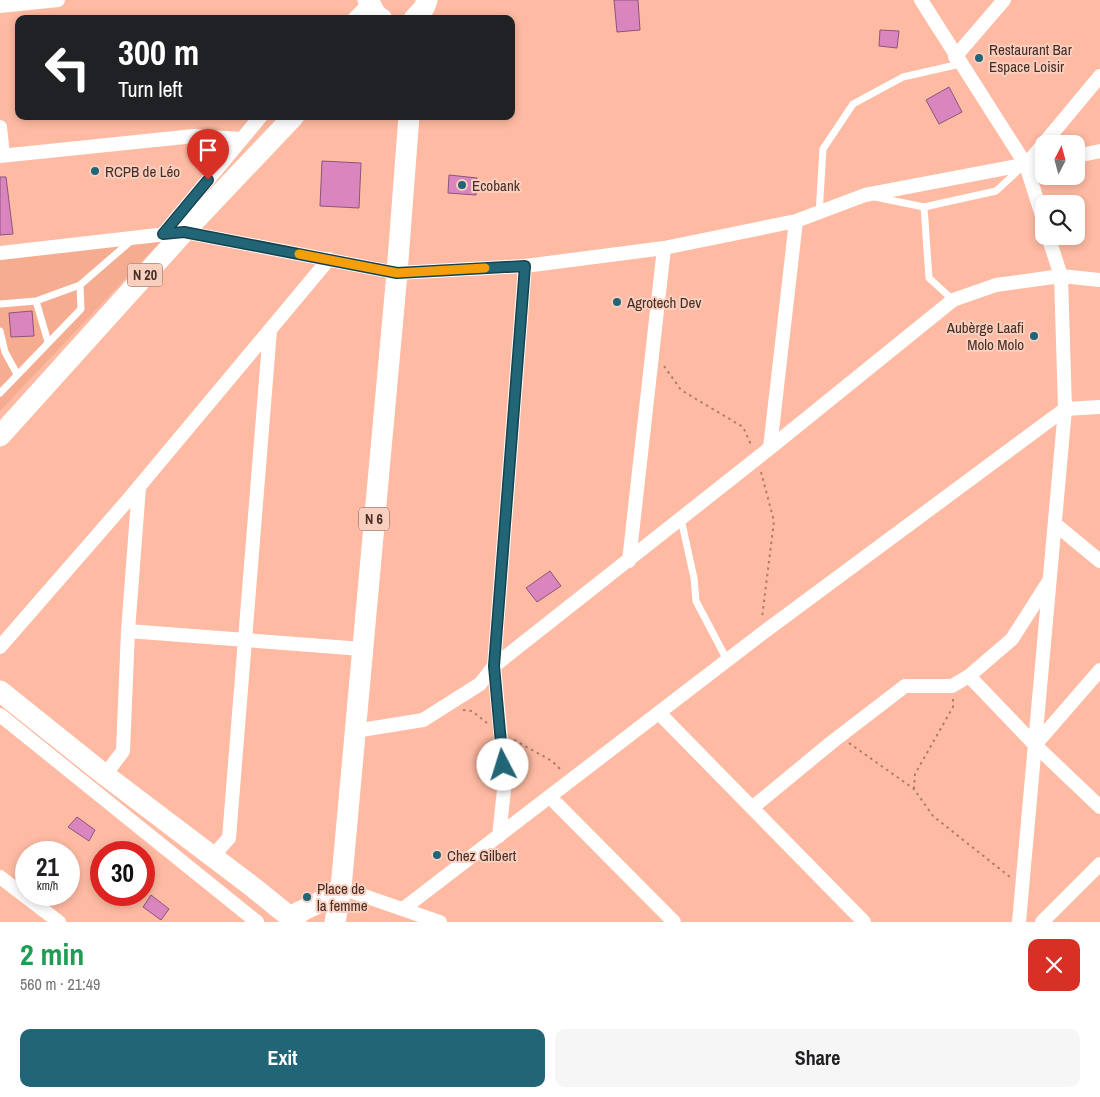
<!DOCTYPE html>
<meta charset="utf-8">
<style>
body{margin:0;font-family:"Archivo Narrow",sans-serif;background:#f6f6f6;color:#202124;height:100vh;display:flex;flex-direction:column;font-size:19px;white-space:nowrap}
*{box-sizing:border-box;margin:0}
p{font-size:16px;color:#757577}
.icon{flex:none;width:28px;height:28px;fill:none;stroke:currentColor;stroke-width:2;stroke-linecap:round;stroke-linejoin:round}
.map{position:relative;height:922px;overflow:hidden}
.details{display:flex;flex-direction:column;background:#fff;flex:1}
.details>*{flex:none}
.hud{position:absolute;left:15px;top:15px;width:500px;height:105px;border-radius:10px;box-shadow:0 2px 8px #0003;background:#202124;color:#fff;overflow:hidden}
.needle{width:32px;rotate:6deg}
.fabs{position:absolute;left:1035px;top:135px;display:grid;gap:10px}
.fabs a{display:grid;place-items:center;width:50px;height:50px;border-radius:10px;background:#fff;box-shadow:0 2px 8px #0003;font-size:25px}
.speed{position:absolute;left:15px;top:841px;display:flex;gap:10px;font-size:25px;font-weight:700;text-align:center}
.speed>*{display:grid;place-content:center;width:65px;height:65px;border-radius:50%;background:#fff;box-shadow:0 2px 8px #0003;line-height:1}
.speed small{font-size:12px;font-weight:400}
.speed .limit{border:8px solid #d22;background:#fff;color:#111}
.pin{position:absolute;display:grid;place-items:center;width:42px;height:42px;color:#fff;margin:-51px -21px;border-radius:50% 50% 50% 0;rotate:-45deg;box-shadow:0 0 5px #0007}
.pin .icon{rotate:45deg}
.me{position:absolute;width:55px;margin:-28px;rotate:355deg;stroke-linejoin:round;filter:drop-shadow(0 0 4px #0008)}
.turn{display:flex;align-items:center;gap:18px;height:105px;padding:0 20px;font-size:22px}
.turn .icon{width:65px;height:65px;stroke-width:2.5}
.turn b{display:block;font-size:35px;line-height:42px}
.round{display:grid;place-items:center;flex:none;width:52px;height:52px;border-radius:10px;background:#f6f6f6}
.summary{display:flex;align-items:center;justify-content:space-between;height:85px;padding:0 20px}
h1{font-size:30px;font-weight:700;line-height:38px;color:#1e9e55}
.button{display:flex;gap:10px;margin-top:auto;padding:10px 20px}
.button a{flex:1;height:58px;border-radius:10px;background:#226577;color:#fff;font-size:20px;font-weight:700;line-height:58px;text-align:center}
.button a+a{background:#f6f6f6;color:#202124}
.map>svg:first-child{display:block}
</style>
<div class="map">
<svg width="1100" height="922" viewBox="0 0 1100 922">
<rect width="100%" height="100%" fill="#febaa2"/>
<path fill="#f6ac91" d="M161,241l-161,170v-151z"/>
<path fill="#db85bf" stroke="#8b567a" d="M614,0h24l2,30 -23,2z
M880,30l19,1 -2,17 -18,-2z
M949,87l13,25 -23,12 -13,-24z
M322,161l39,2 -2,45 -39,-2z
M449,175l28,3 -1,17 -28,-2z
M0,177h6l7,57 -13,1z
M32,311l2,25 -23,1 -2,-24z
M550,571l11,15 -24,16 -11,-14z
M77,817l18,13 -6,11 -21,-14z
M151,895l18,14 -8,11 -18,-13z"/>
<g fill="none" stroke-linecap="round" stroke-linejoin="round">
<path stroke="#ae7c6a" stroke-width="2" stroke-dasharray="2.5 4" stroke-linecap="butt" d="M664,366l17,24 62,37 9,20
M761,472l13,49 -12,97
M463,710l9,1 15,12
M514,740l38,21 10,10
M849,743l65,46 19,27 77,61
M914,789l1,-15 38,-67v-9"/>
<path stroke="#fff" stroke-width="7" d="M875,197l49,10 72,-16 25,-23
M924,207l5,71 24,22
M819,214l4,-65 30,-45 50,-27 57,-13
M36,301l12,41
M0,304l36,-3 44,-16 52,-45
M0,331l5,21 12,22
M0,393l81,-84 -1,-24
M681,519l13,59 2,23 31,59"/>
<path stroke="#fff" stroke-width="14" d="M921,0l105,165 18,57
M0,6l58,-6
M354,19l15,-15
M955,57l49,-57
M0,127l3,28
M0,156l194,-20 47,3
M1076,156l24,-5
M1026,165l74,-89
M163,234l98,-118
M0,253l184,-21 213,41 128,-7 139,-18 132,-27 69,-26 179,-34
M770,448l26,-227
M1055,524l45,37
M629,561l35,-313
M128,631l234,18
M0,647l127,-146 202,-242
M969,676l66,69 65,62
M659,713l205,209
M0,715l257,207
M355,731l68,-11 57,-36 14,-18 276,-218 183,-148 43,-15 65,-9 39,4
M1035,745l65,-75
M105,775l18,-24 5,-120 11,-144
M550,797l124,125
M752,808l80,-66 73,-56h47l17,-10 43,-37 37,-58
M499,836l6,-55 -11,-115 31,-400
M212,857l17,-19 41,-508
M0,877l59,45
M341,888l99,34
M403,909l357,-274 305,-226 35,-2
M1019,922l46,-513 -4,-133 -13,-40
M1042,922l58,-58"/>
<path stroke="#fff" stroke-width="21" d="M368,0l8,15 6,4
M414,19l10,-11 3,-8
M0,436l184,-204 110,-116
M0,691l105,84 149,113 42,34
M291,922l-2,-5 27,-13 25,-16
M335,922l6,-34 56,-615 12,-157"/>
</g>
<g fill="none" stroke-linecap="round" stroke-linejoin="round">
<defs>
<path id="route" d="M208,180l-45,54 21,-2 213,41 128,-7 -31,400 9,99"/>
</defs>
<use href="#route" stroke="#16424d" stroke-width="12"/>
<use href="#route" stroke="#226577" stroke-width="9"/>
<path stroke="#f59e0b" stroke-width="9" d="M299,254l98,19 88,-5"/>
</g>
<g fill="#226577" stroke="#f9cfc0" stroke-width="2">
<circle cx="979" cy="58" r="5"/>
<circle cx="95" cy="171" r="5"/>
<circle cx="462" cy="185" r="5"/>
<circle cx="617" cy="302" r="5"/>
<circle cx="1034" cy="336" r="5"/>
<circle cx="437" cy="855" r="5"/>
<circle cx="307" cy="897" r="5"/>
</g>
<g text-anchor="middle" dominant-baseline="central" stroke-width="4" stroke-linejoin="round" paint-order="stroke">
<g fill="#f9cfc0" stroke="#7c5e52" stroke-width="1">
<rect x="127.5" y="263.5" width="35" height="23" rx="4"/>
<rect x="359" y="507.5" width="30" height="23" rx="4"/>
</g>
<g font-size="14" font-weight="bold" fill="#472d23">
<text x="145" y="275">N 20</text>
<text x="374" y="519">N 6</text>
</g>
<g font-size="15" fill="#472d23" stroke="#f9cfc0" text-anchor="start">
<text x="989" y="49">Restaurant Bar<tspan x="989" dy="17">Espace Loisir</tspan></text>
<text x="105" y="171">RCPB de Léo</text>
<text x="472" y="185">Ecobank</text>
<text x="627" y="302">Agrotech Dev</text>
<text x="1024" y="327" text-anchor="end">Aubèrge Laafi<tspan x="1024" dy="17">Molo Molo</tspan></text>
<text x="447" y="855">Chez Gilbert</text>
<text x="317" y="888">Place de<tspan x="317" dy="17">la femme</tspan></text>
</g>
</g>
</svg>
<div class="fabs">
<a><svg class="needle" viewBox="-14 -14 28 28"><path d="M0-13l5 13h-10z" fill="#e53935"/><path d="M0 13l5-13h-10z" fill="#757577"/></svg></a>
<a><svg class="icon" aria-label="search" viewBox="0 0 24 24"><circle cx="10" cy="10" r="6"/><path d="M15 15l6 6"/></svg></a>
</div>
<div class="speed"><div>21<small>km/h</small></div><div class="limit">30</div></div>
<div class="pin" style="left:208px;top:180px;background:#d93025"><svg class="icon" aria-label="arrive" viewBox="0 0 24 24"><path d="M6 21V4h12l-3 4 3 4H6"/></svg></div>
<svg class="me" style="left:503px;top:765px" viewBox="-20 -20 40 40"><circle r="19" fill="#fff"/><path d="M0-13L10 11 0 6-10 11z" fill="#226577"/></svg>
<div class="hud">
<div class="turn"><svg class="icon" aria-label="left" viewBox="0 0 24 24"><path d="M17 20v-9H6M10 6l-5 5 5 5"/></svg><div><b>300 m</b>Turn left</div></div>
</div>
</div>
<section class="details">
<div class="summary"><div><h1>2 min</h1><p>560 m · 21:49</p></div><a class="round" style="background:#d93025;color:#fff"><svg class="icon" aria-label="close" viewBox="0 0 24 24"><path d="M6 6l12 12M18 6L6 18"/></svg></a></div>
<div class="button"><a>Exit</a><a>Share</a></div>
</section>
